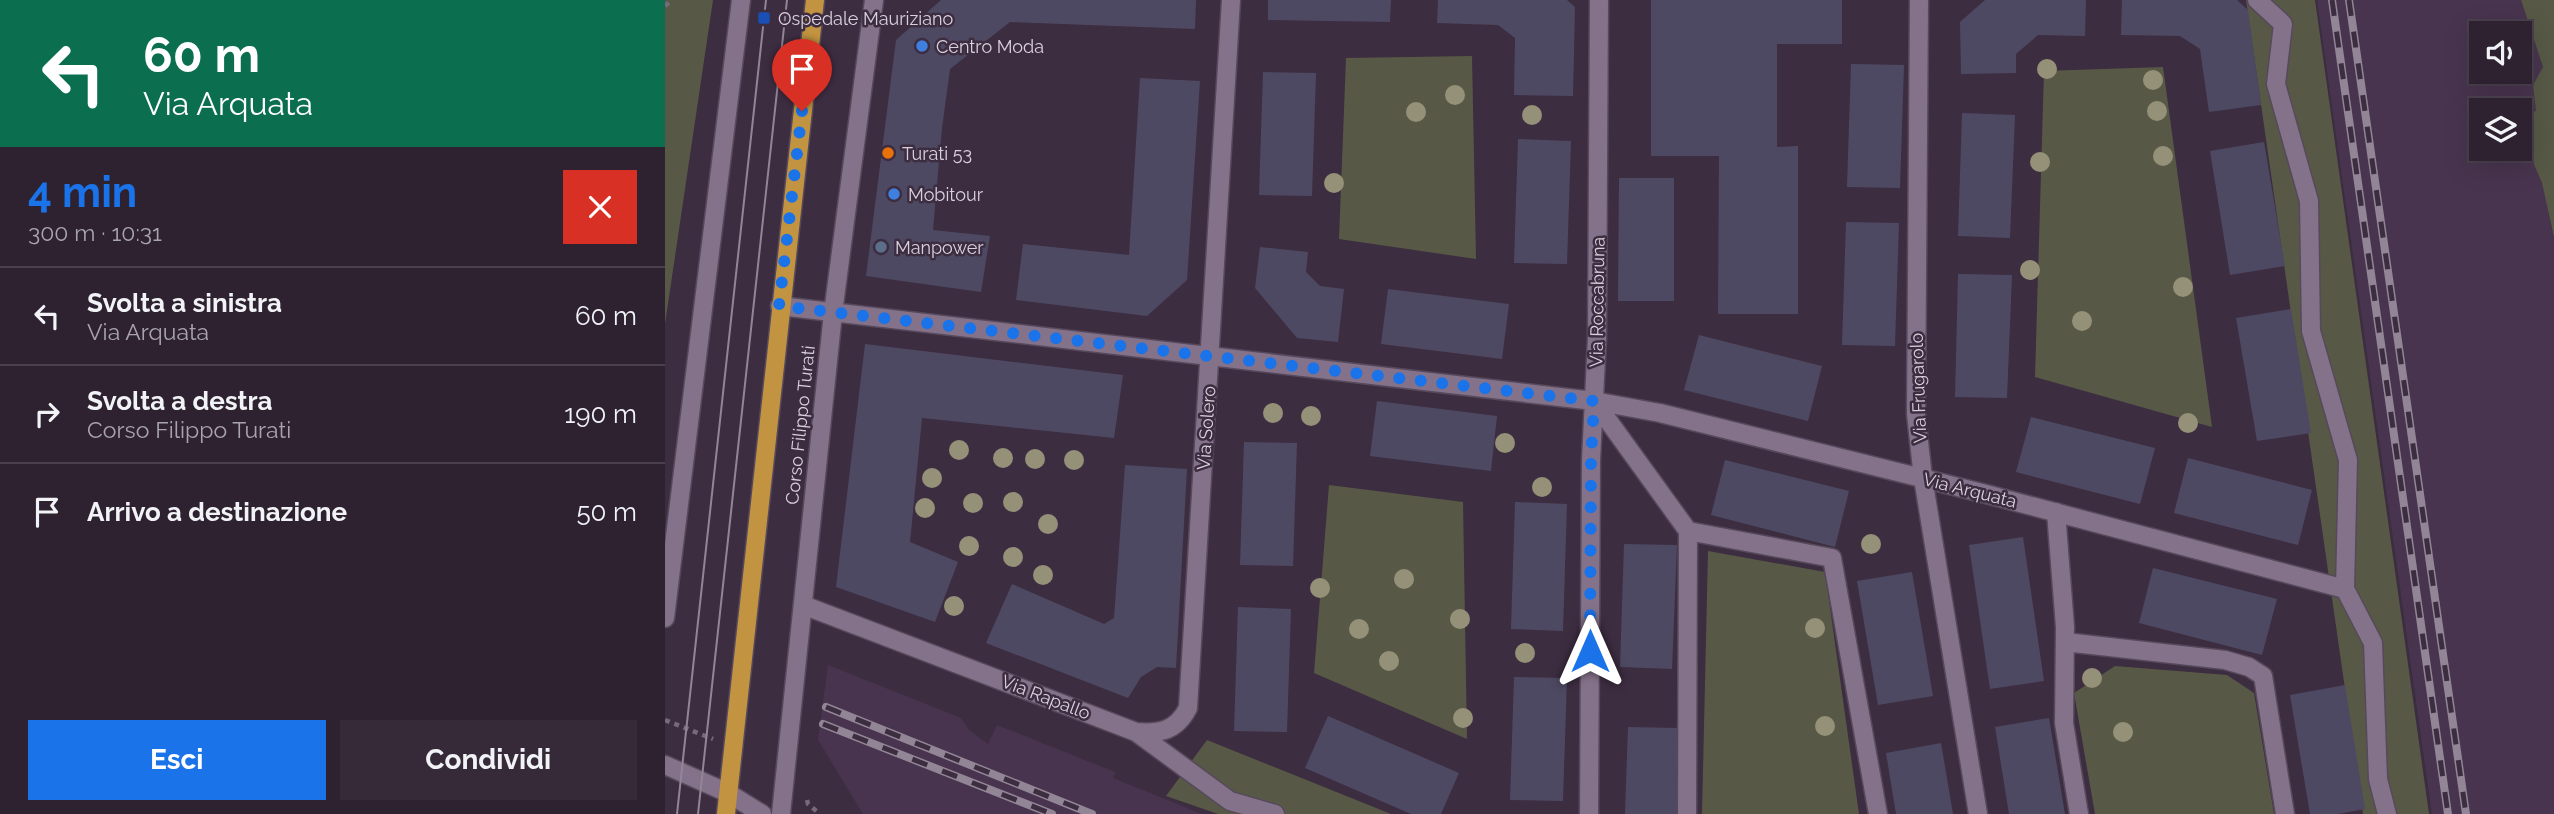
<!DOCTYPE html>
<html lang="it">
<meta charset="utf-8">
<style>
body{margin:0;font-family:Raleway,sans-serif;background:#362a39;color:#f1f3f6;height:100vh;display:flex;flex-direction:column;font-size:26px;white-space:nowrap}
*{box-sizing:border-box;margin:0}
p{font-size:23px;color:#a7a4ab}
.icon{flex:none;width:38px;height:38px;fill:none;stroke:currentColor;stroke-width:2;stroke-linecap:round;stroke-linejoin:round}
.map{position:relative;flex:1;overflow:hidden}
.sheet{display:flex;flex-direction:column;background:#2e2231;width:665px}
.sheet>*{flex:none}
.top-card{background:#0b6e4f;color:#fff;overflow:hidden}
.buttons{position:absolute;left:1804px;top:21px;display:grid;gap:14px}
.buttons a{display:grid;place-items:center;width:63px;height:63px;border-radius:0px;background:#2e2231;box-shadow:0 7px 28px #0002,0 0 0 2px #493f4d;font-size:35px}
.pin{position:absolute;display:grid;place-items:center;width:60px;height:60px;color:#fff;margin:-72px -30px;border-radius:50% 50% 50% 0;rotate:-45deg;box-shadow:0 0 7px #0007}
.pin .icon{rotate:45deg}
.me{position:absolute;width:77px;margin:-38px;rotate:0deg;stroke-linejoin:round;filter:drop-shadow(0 0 5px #0008)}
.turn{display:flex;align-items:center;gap:24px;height:147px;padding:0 28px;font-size:32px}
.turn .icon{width:91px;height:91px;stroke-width:2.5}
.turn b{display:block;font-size:49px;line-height:60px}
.round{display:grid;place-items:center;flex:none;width:74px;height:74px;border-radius:0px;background:#362a39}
.headline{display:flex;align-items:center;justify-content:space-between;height:119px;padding:0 28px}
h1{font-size:42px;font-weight:700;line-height:52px;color:#1a73e8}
.action{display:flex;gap:14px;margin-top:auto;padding:14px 28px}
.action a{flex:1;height:80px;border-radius:0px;background:#1a73e8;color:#fff;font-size:28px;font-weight:700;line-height:80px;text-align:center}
.action a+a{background:#362a39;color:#f1f3f6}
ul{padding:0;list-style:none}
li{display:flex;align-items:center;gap:21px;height:98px;padding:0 28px;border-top:2px solid #493f4d}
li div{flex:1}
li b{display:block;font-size:26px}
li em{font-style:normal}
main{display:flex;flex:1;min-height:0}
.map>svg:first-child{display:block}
</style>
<main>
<section class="sheet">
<div class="top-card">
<div class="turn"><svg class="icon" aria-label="left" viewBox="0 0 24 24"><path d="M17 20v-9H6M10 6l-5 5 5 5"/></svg><div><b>60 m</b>Via Arquata</div></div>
</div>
<div class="headline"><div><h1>4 min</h1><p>300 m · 10:31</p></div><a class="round" style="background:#d93025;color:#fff"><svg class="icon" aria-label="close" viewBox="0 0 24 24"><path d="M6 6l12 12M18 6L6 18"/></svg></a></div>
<ul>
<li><svg class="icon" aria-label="left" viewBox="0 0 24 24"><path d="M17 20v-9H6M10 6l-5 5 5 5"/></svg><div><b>Svolta a sinistra</b><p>Via Arquata</p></div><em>60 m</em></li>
<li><svg class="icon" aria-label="right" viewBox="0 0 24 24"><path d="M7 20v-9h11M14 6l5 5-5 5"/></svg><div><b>Svolta a destra</b><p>Corso Filippo Turati</p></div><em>190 m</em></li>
<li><svg class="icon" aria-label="arrive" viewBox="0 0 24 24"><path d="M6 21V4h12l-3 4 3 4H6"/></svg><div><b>Arrivo a destinazione</b></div><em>50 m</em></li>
</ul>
<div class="action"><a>Esci</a><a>Condividi</a></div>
</section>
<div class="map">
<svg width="1889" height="814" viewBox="0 0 1889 814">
<rect width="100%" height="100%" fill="#3d2d41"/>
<path fill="#48344e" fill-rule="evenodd" d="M1652,0h204l22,67 -10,18 4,26 -17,5v-6h-39v39h39v-17l22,51 12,54v577h-122zM1816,33h39v39h-39z
M163,665l133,53 8,12 19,14 9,-19 118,47 -2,6 89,36h-339l-45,-74z"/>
<path fill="#575946" d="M0,0h48l-48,324z
M1581,0h69l114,814h-66z
M1856,0h33v237l-12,-54 -22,-51v-16l16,-5 -3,-26 10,-18z
M807,56l4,203 -137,-20 7,-181z
M1498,67l49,360 -177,-50 9,-306z
M664,485l134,17 4,237 -153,-66z
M1043,551l117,21 34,242h-157z
M1450,666l112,9 27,18 20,121h-179l-21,-121z
M542,740l184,74h-173l-52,-18z"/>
<path fill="#4e4962" d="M276,0h255l-1,29 -185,-7 -60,47 -8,59 -9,102 57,6 -9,56 -115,-16 30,-236z
M603,0h123l-1,22 -122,-2z
M773,0h129l8,7 -2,89 -59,-1 1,-57 -17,-13 -61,-2z
M986,0h191v44h-65v103l21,-1v168h-80l1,-158h-68z
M1320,0h101l-1,36 -47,-1 -22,19v19l-55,1 -1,-52z
M1457,0h115l11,10 13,95 -52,7 -9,-63 -20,-13 -59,-1z
M1186,64l53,1 -4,123 -53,-1z
M598,72l53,1 -4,123 -53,-1z
M475,78l60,3 -13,199 -40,36 -131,-16 7,-56 106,11z
M1297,113l53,2 -5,123 -52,-2z
M853,139l53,2 -4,123 -53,-1z
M1599,142l21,124 -55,9 -20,-124z
M954,178h55v123h-56z
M1181,222l53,1 -4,123 -53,-1z
M595,247l48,5 -2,20 14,14 24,3 -6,53 -41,-4 -42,-50z
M1293,274l54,1 -5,123 -52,-1z
M723,289l121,15 -7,55 -121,-15z
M1626,309l20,124 -54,8 -21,-123z
M1034,335l123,31 -14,55 -124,-31z
M200,344l258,31 -9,63 -192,-20 -12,124 48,20 -23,60 -99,-35z
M712,401l120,15 -6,55 -121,-15z
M1366,417l124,31 -15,56 -124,-32z
M579,442l53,1 -4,123 -53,-1z
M1523,458l124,32 -14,55 -124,-32z
M1060,460l124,31 -14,56 -124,-32z
M460,465l62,4 -11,199 -19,-1 -16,10 -13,21 -142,-55 26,-59 92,40 10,-6z
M850,502l52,2 -4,127 -52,-2z
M1358,537l21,144 -54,8 -21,-144z
M959,544l53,1 -5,124 -52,-2z
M1488,568l124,31 -15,56 -123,-32z
M1247,572l21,124 -55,9 -21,-124z
M573,607l53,2 -4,123 -53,-1z
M849,677l53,1 -4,123 -53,-1z
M1680,685l20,124 -27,5h-28l-20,-119z
M663,716l131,57 -18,41h-30l-106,-46z
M1384,718l16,96h-56l-14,-87z
M963,727l52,1 -2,86h-53z
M1276,743l12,71h-57l-10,-61z"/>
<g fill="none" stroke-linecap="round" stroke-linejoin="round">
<defs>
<path id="minor" d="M1254,0l-3,414 7,64 55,336
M1592,0l26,24 -7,60 33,117 2,130 37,129 -3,129 28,54 5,136 9,35
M115,306l814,95 66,12 326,81 359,95
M929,401l94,130 -1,283
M1391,512l9,115 -1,96 15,91
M1023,531l144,27 46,256
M138,605l333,127 94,69 45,13
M0,618l76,-618
M1400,642l160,18 24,7 14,9 22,138
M471,732c24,2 40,-1 52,-24l43,-708
M0,765l63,28 34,21
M116,814l52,-501 41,-313
M924,814l2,-354 6,-122 2,-338"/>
<path id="major" d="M61,814l89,-814"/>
</defs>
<use href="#minor" stroke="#56495b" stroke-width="21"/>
<use href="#major" stroke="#56495b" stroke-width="21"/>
<path stroke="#776a7b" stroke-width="4.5" stroke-dasharray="5 5" stroke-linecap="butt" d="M0,6l7,-6
M0,720l48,19
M142,800l1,4 12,10"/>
<use href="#minor" stroke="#84728a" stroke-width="18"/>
<use href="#major" stroke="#c29340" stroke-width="18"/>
<path stroke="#928696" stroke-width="2" d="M12,814l89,-814
M33,814l89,-814"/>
<defs>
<path id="rail" d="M1667,0l116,814
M1684,0l117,814
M161,707l266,107
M158,724l229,90"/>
</defs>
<use href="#rail" stroke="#928696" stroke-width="8"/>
<use href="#rail" stroke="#3d2d41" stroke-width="5" stroke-dasharray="16" stroke-linecap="butt"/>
</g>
<g fill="#959179">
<circle cx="1382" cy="69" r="10"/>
<circle cx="1488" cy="80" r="10"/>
<circle cx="790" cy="95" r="10"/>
<circle cx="1492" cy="111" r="10"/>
<circle cx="751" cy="112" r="10"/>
<circle cx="867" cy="115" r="10"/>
<circle cx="1498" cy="156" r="10"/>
<circle cx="1375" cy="162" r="10"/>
<circle cx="669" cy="183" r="10"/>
<circle cx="1365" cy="270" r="10"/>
<circle cx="1518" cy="287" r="10"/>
<circle cx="1417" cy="321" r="10"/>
<circle cx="608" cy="413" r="10"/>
<circle cx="646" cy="416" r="10"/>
<circle cx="1523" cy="423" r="10"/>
<circle cx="840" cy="443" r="10"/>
<circle cx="294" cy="450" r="10"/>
<circle cx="338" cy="458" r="10"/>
<circle cx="370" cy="459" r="10"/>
<circle cx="409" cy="460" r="10"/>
<circle cx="267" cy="478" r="10"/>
<circle cx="877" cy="487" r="10"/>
<circle cx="348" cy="502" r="10"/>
<circle cx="308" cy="503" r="10"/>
<circle cx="260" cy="508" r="10"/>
<circle cx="383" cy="524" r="10"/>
<circle cx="1206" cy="544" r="10"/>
<circle cx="304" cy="546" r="10"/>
<circle cx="348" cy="557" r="10"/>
<circle cx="378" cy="575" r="10"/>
<circle cx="739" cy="579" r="10"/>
<circle cx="655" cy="588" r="10"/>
<circle cx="289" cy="606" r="10"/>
<circle cx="795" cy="619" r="10"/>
<circle cx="1150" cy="628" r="10"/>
<circle cx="694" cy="629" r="10"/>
<circle cx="860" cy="653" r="10"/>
<circle cx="724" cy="661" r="10"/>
<circle cx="1427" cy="678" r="10"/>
<circle cx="798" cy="718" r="10"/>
<circle cx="1160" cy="726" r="10"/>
<circle cx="1458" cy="732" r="10"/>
</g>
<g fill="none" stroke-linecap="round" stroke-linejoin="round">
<path stroke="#1a73e8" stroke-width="12" stroke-dasharray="0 21.6" d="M137,111l-23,195 815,95 -3,59 -1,191"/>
</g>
<rect fill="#1a4fb4" stroke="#3d2d41" stroke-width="2.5" x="92" y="11" width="14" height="14" rx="3.5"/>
<g fill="#3f7fe0" stroke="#3d2d41" stroke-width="2.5">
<circle cx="257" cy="46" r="7"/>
<circle cx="229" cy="194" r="7"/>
</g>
<circle fill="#e8710a" stroke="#3d2d41" stroke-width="2.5" cx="223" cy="153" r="7"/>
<circle fill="#5c6f8a" stroke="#3d2d41" stroke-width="2.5" cx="216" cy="247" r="7"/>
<g text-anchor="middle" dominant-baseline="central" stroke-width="5" stroke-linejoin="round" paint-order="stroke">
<g font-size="18" fill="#dad0dd" stroke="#3d2d41" text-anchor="start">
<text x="113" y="18">Ospedale Mauriziano</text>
<text x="271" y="46">Centro Moda</text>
<text x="237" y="153">Turati 53</text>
<text x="243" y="194">Mobitour</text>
<text x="230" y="247">Manpower</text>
</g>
<g font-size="18" fill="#dad0dd" stroke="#3d2d41">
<text transform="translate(932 302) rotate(-89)">Via Roccabruna</text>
<text transform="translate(1253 388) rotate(-92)">Via Frugarolo</text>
<text transform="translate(135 425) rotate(-84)">Corso Filippo Turati</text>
<text transform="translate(541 428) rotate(-86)">Via Solero</text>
<text transform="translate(1305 490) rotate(14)">Via Arquata</text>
<text transform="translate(381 697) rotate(21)">Via Rapallo</text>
</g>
</g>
</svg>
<div class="buttons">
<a><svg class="icon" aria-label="sound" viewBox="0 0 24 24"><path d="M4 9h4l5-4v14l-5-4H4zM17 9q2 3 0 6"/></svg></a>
<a><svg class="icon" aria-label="layers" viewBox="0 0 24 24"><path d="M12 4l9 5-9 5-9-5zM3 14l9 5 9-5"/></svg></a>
</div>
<div class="pin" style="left:137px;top:111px;background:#d93025"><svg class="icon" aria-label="arrive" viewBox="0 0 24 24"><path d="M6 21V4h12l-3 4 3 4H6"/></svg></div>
<svg class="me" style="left:925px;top:651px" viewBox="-20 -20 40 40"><path d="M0-17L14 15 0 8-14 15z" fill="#1a73e8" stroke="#fff" stroke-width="4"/></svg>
</div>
</main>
